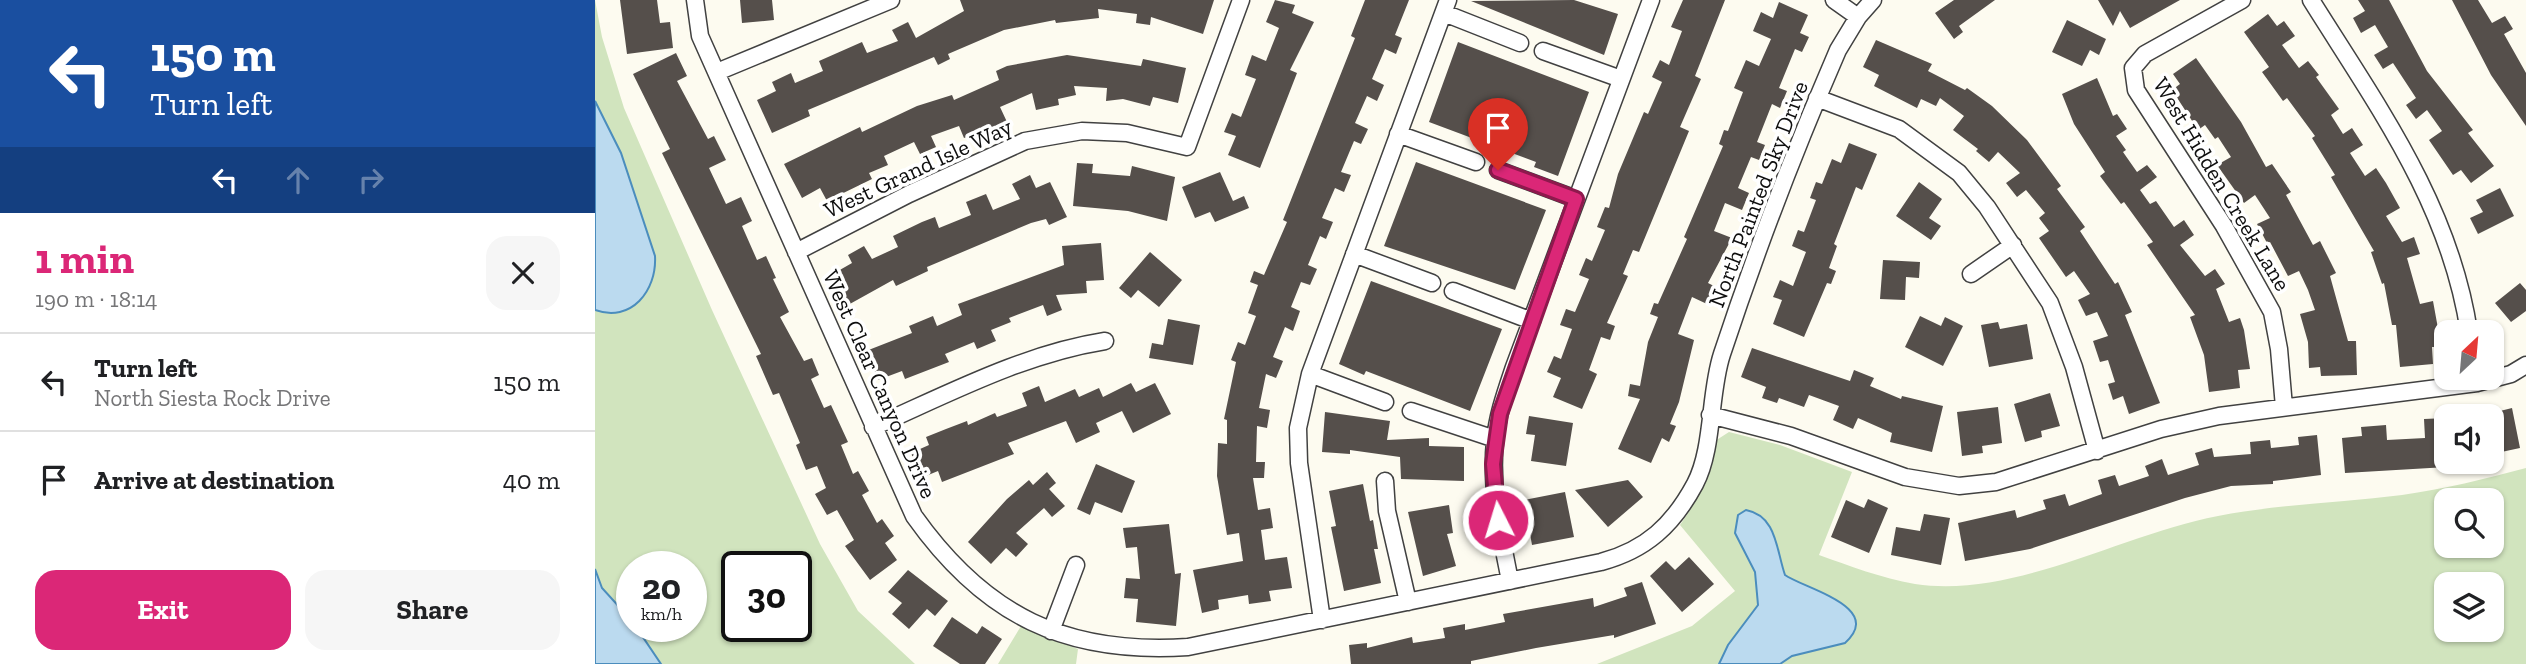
<!DOCTYPE html>
<meta charset="utf-8">
<style>
body{margin:0;font-family:"Zilla Slab",serif;background:#f6f6f6;color:#202124;height:100vh;display:flex;flex-direction:column;font-size:26px;white-space:nowrap}
*{box-sizing:border-box;margin:0}
p{font-size:23px;color:#757577}
.icon{flex:none;width:38px;height:38px;fill:none;stroke:currentColor;stroke-width:2;stroke-linecap:round;stroke-linejoin:round}
.map{position:relative;flex:1;overflow:hidden}
.side{display:flex;flex-direction:column;background:#fff;width:595px}
.side>*{flex:none}
.guide{background:#1a4fa0;color:#fff;overflow:hidden}
.needle{width:46px;rotate:26deg}
.tools{position:absolute;left:1839px;top:320px;display:grid;gap:14px}
.tools a{display:grid;place-items:center;width:70px;height:70px;border-radius:14px;background:#fff;box-shadow:0 2px 5px #0004;font-size:35px}
.speed{position:absolute;left:21px;top:551px;display:flex;gap:14px;font-size:35px;font-weight:700;text-align:center}
.speed>*{display:grid;place-content:center;width:91px;height:91px;border-radius:50%;background:#fff;box-shadow:0 2px 5px #0004;line-height:1}
.speed small{font-size:18px;font-weight:400}
.speed .limit{border:4px solid #111;border-radius:10px;background:#fff;color:#111}
.pin{position:absolute;display:grid;place-items:center;width:60px;height:60px;color:#fff;margin:-72px -30px;border-radius:50% 50% 50% 0;rotate:-45deg;box-shadow:0 0 7px #0007}
.pin .icon{rotate:45deg}
.me{position:absolute;width:77px;margin:-38px;rotate:355deg;stroke-linejoin:round;filter:drop-shadow(0 0 5px #0008)}
.turn{display:flex;align-items:center;gap:24px;height:147px;padding:0 35px;font-size:32px}
.turn .icon{width:91px;height:91px;stroke-width:2.5}
.turn b{display:block;font-size:49px;line-height:60px}
.lanes{display:flex;align-items:center;height:66px;padding:0 35px;background:#0003;justify-content:center;gap:35px;direction:ltr}
.lanes .off{opacity:.35}
.round{display:grid;place-items:center;flex:none;width:74px;height:74px;border-radius:21px;background:#f6f6f6}
.headline{display:flex;align-items:center;justify-content:space-between;height:119px;padding:0 35px}
h1{font-size:42px;font-weight:800;line-height:52px;color:#db2777}
.action{display:flex;gap:14px;margin-top:auto;padding:14px 35px}
.action a{flex:1;height:80px;border-radius:21px;background:#db2777;color:#fff;font-size:28px;font-weight:800;line-height:80px;text-align:center}
.action a+a{background:#f6f6f6;color:#202124}
ul{padding:0;list-style:none}
li{display:flex;align-items:center;gap:21px;height:98px;padding:0 35px;border-top:2px solid #e0e0e0}
li div{flex:1}
li b{display:block;font-size:26px}
li em{font-style:normal}
main{display:flex;flex:1;min-height:0}
.map>svg:first-child{display:block}
</style>
<main>
<section class="side">
<div class="guide">
<div class="turn"><svg class="icon" aria-label="left" viewBox="0 0 24 24"><path d="M17 20v-9H6M10 6l-5 5 5 5"/></svg><div><b>150 m</b>Turn left</div></div>
<div class="lanes"><svg class="icon" aria-label="left" viewBox="0 0 24 24"><path d="M17 20v-9H6M10 6l-5 5 5 5"/></svg><svg class="icon off" aria-label="ahead" viewBox="0 0 24 24"><path d="M12 20V5M6 11l6-6 6 6"/></svg><svg class="icon off" aria-label="right" viewBox="0 0 24 24"><path d="M7 20v-9h11M14 6l5 5-5 5"/></svg></div>
</div>
<div class="headline"><div><h1>1 min</h1><p>190 m · 18:14</p></div><a class="round"><svg class="icon" aria-label="close" viewBox="0 0 24 24"><path d="M6 6l12 12M18 6L6 18"/></svg></a></div>
<ul>
<li><svg class="icon" aria-label="left" viewBox="0 0 24 24"><path d="M17 20v-9H6M10 6l-5 5 5 5"/></svg><div><b>Turn left</b><p>North Siesta Rock Drive</p></div><em>150 m</em></li>
<li><svg class="icon" aria-label="arrive" viewBox="0 0 24 24"><path d="M6 21V4h12l-3 4 3 4H6"/></svg><div><b>Arrive at destination</b></div><em>40 m</em></li>
</ul>
<div class="action"><a>Exit</a><a>Share</a></div>
</section>
<div class="map">
<svg width="1931" height="664" viewBox="0 0 1931 664">
<rect width="100%" height="100%" fill="#fdfbf0"/>
<path fill="#d1e4be" fill-rule="evenodd" d="M0,0l7,37 22,71 88,202 108,234 38,67 57,53h-320zM37,567h59v59h-59zM142,567h59v59h-59z
M1134,432l51,13 72,27 -33,83c31,11 62,23 96,29 99,15 207,-50 303,-68 61,-12 123,-13 184,-21 42,-6 83,-16 124,-27v196h-929l95,-38 43,-35 -55,-66c19,-27 30,-51 35,-84zM1852,500h45v46h-45zM1852,584h45v46h-45z
M426,626l57,23 -2,15h-78z"/>
<path fill="#bbdaef" stroke="#4b8dbd" stroke-width="2" d="M0,101l26,52 34,103c2,35 -24,67 -60,54z
M1151,510c31,6 30,39 39,65 20,14 100,32 60,68l-53,13 -12,8h-61l9,-19 30,-40 -3,-33 -20,-39 3,-18z
M0,569l7,19 30,33v5l4,1 25,37h-66z"/>
<path fill="#554f4b" d="M25,0h37l3,23 10,-1 3,26 -46,6z
M145,0h32l2,20 -32,3z
M365,0h254l-11,34 -52,-17 -1,8 -14,-2 1,-9 -39,-5 1,9 -43,5 -1,-3 -51,10 -56,24 2,5 -12,6 -4,-8 -126,53 2,6 -38,17 -15,-33 19,-9 -4,-9 19,-9 4,10 28,-12 -4,-10 43,-19 5,11 31,-12 -6,-11 16,-8 8,16 48,-27z
M680,0l20,5 -3,8 22,9 -24,48 7,3 -37,95 -32,-13 8,-19 -12,-4 8,-19 9,4 15,-38 -11,-4 7,-20 14,6 13,-33 -13,-6z
M770,0h44l-14,35 7,3 -6,16 -11,-5 -13,30 12,6 -7,16 -10,-5 -12,27 13,6 -7,15 -7,-3 -13,31 10,3 -7,17 -9,-4 -13,30 11,4 -7,17 -6,-3 -12,29 9,4 -7,16 -9,-3 -10,25 9,4 -7,20 -8,-4 -12,30 10,4 -7,17 -10,-4 -7,34 11,2 -3,18 -10,-2 -1,36h9l-1,16h-11l5,32 12,-2 3,20 -12,2 4,30 22,-3 5,31 -23,3 2,10 -22,3 -1,-9 -30,5 1,9 -17,4 -9,-43 50,-9 -4,-28 -12,2 -10,-59 1,-33 9,1v-24l-3,-1 12,-57 -5,-2 7,-18 7,3 11,-29 -8,-3 10,-28 -8,-3 4,-11 10,4 23,-53 -4,-2 72,-182 -4,-2z
M979,0l44,14 -14,41 -133,-54z
M1088,0h42l-30,76 6,3 -21,48 9,4 -50,121 -6,-2 -10,24 5,2 -21,47 8,3 -5,14 -9,-3 -12,33 8,4 -15,35 -29,-12 8,-19 -14,-6 7,-16 7,3 11,-30 -12,-4 6,-16 9,3 14,-33 -10,-4 7,-17 6,3 13,-31 -8,-3 8,-20 4,1 9,-34 26,-62 4,2 14,-32 -10,-5 8,-17 9,5 13,-34 -11,-4z
M1359,0h41l-36,26 4,6 -9,7 -19,-26z
M1503,0h82l-50,28 -10,-17 -7,15z
M1763,0h31l38,71 46,59 -5,3 26,33 -23,17 -10,-13 -8,5 -24,-35 13,-9 -15,-21 -11,9 -10,-14 10,-7 -23,-35 -10,6 -9,-14 14,-8 -13,-22 -14,8 -8,-15 12,-7z
M1857,0h26l14,23 13,-7 8,13 -9,5 22,39v53l-35,-51z
M1184,2l29,13 -8,18 9,4 -7,15 -7,-3 -16,39 8,3 -7,17 -8,-4 -15,38 8,3 -6,15 -8,-3 -13,31 11,5 -7,17 -17,-7 -11,28 18,7 -24,45 6,3 -7,18 -15,-7 -14,37 16,6 -15,62 -9,22 6,2 -7,16 -7,-4 -11,25 -33,-14 22,-50 -12,-3 2,-12 10,2 8,-44 10,-25 -8,-3 4,-11 4,1 29,-65 -3,-2 39,-91 -4,-2 5,-14 4,1 15,-39 -9,-4 12,-28 13,6 12,-27 -18,-8 8,-19 12,6z
M1673,14l9,12 7,-5 11,15 -13,9 17,23 9,-7 11,14 -3,2 23,32 -8,6 12,19 9,-6 11,17 -13,8 15,23 11,-8 10,15 14,25 -14,8 16,26 12,-5 6,17 -13,4 13,46 13,-3 6,33 2,13h-9l1,17 -33,3 -4,-42h-4l-8,-42 -2,1 -11,-32 3,-1 -43,-74 4,-2 -23,-37 3,-2 -28,-38 -4,3 -21,-29 7,-5 -25,-35z
M1472,20l39,19 -7,16 -9,-5 -8,16 -30,-14z
M1281,40l56,24 -4,7 37,19 2,-2 25,18 35,34 34,46 -4,3 28,38 -5,4 35,53 3,-2 14,30 -7,3 35,88 -31,11 -6,-18 -10,4 -5,-16 7,-2 -7,-22 -8,2 -7,-21 15,-5 -11,-24 -11,4 -8,-16 12,-6 -16,-23 -8,6 -27,-39 10,-7 -10,-13 6,-5 -19,-23 -9,7 -11,-14 14,-10 -22,-21 -9,10 -13,-11 2,-2 -25,-19 11,-14 -24,-18 -4,8 -15,-7 -4,9 -43,-22 5,-11 -16,-8z
M863,42l131,50 -31,84 -24,-9 2,-5 -107,-40z
M81,53l11,23 -10,5 31,58 6,-3 12,24 -17,8 17,36 15,-7 11,24 -10,5 15,34 9,-4 10,22 -3,1 16,33 -9,5 24,44 8,-3 7,17 -8,4 13,29 7,-3 17,37 -7,3 12,29 5,-3 11,20 -7,4 15,28 5,-4 12,17 -9,7 12,17 -27,20 -25,-34 9,-6 -17,-30 -10,5 -12,-21 11,-6 -9,-22 -11,4 -10,-25 4,-2 -21,-50 -6,2 -17,-39 5,-2 -99,-201 8,-4 -37,-75z
M472,55l74,11 2,-7 43,9 -8,35 -25,-6 -3,9 -27,-7 -17,2 1,-13 -33,-2 2,9 -18,4 1,6 -23,5 -4,-17 -32,14 7,15 -43,16 -5,-12 -28,10 5,11 -16,7 -6,-12 -30,14 4,9 -19,8 3,6 -45,22 -7,-13 -18,10 -18,-34 76,-37 2,5 55,-26 35,-11 2,5 45,-20 -3,-9 11,-5z
M1601,58l45,64 25,45 6,-3 19,28 -5,3 27,50 7,-4 16,32 -6,3 18,65h8l1,34 -36,1 -1,-9 -11,1 -1,-26 -8,-28 15,-4 -7,-20 -9,-19 -11,5 -18,-34 -3,1 -10,-19 13,-6 -15,-23 -11,8 -27,-38 14,-8 -13,-20 -3,2 -10,-14 -7,5 -26,-40 8,-6 -7,-10z
M1502,78l16,38 4,-2 10,15 -11,7 10,14 -3,2 14,20 10,-7 10,12 -17,13 10,14 6,-3 18,26 10,-7 10,15 -14,10 25,31 10,-7 10,15 -9,5 13,33 11,-4 4,12 6,39 -12,1 2,18 -31,4 -5,-37 -14,-38 5,-2 -48,-70 6,-3 -29,-40 -3,2 -21,-28 5,-4 -31,-48 -12,-30z
M1254,143l28,11 -15,36 -6,-3 -22,57 3,2 -8,22 7,3 -5,13 -4,-1 -23,54 -31,-13 9,-24 -9,-3 7,-17 13,6 13,-34 -14,-6 6,-16 6,2 12,-32 -6,-2 6,-16 6,2 10,-25 9,4z
M821,162l130,48 -31,80 -131,-44z
M482,163l16,1 -1,9 38,3 2,-10 43,11 -8,44 -39,-10 -55,-5z
M625,172l13,29 11,-5 5,12 -34,14 -5,-10 -15,6 -13,-31z
M435,175l6,13 14,-6 17,35 -18,8 -3,-6 -15,4 -104,44 1,4 -32,15 -3,-6 -45,25 -17,-30 21,-12 -4,-8 16,-9 8,13 26,-12 -5,-11 29,-14 13,-5 4,11 32,-13 -5,-13 20,-8 7,16 27,-11 -8,-15z
M1324,182l23,17 -13,19 12,8 -10,14 -35,-24z
M1905,188l14,28 -36,18 -8,-16 13,-6 -7,-12z
M506,243l3,37 -18,1 1,12 -31,2 6,15 -15,6 -4,-11 -34,13 2,4 -20,8 5,11 -19,8 -3,-7 -29,12 4,8 -44,17 -3,-8 -24,9 -12,-29 46,-18 -3,-7 24,-10 4,10 25,-11 -4,-11 106,-39 -2,-19z
M555,252l32,28 -23,27 -21,-17 -7,8 -12,-10z
M1288,260l37,2 -1,16 -13,-1 -1,23 -25,-1z
M776,281l131,48 -32,82 -104,-40 -2,4 -25,-11z
M1925,283l6,7v21l-15,11 -16,-19z
M1325,316l21,10 4,-9 18,9 -20,40 -38,-19z
M573,319l32,6 -7,40 -44,-7 3,-15 11,2z
M1403,322l2,7 27,-5 6,35 -44,8 -8,-42z
M1157,348l98,33 4,-11 20,8 -4,8 31,13 1,-3 41,10 -11,46 -42,-10 2,-9 -34,-15 -5,11 -20,-9 6,-14 -30,-11 -5,12 -25,-9 -2,5 -15,-5 4,-11 -25,-10z
M536,383l5,9 19,-9 16,31 -38,19 -11,-22 -26,12 4,9 -24,11 -10,-22 -58,22 6,11 -72,28 -4,-11 -17,7 -10,-25 18,-8 -3,-8 20,-8 21,-8 1,4 27,-12 2,4 30,-11 -5,-13 17,-7 6,16 30,-13 4,8 20,-9 4,9z
M1455,393l10,33 -19,5 1,6 -17,5 -11,-38z
M1403,407l4,36 -20,3 1,7 -21,3 -5,-44z
M1917,408l8,40 -28,6v-41z
M730,412l65,9 -3,19 42,-2v8l35,1v34l-63,-2 -1,-22 -50,-7v4l-28,-2z
M934,416l44,7 -7,43 -35,-5 4,-26 -9,-1z
M1852,418v49l-102,6 -3,-35 20,-2 -1,-9 25,-2 1,15 38,-2 -1,-19z
M1722,435l4,40 -48,6v3l-42,2 -46,12 -155,51 -65,12 -7,-38 57,-13 2,8 29,-9 -3,-9 22,-6 4,12 33,-12 -4,-14 17,-5 4,11 30,-10 -4,-10 17,-7 6,16 31,-10 -4,-12 17,-5 2,9 37,-3 -1,-12 20,-2 1,8 28,-3 -1,-8z
M501,464l39,17 -13,32 -27,-11 -5,13 -13,-6z
M452,472l9,11 -7,6 16,17 -13,11 -8,-9 -28,25 12,11 -12,13 -10,-9 -15,16 -23,-22 39,-43 22,-19 4,5z
M1033,480l15,17 -35,30 -33,-37z
M768,484l7,37 3,-1 5,29h-4l7,34 -37,8 -13,-64 5,-1 -7,-35z
M970,492l9,45 -42,8 -8,-45z
M1273,499l20,9 -19,45 -38,-16 15,-37 18,8z
M854,505l4,28 -6,1 9,32 -33,10 -15,-64z
M1329,514l26,4 -9,47 -50,-10 5,-28 24,4z
M574,524l6,50 6,-1 -5,53 -40,-4 2,-23 -14,-1 2,-20 14,1 -3,-32 -11,1 -3,-20z
M1094,557l25,27 -32,28 -32,-36 16,-15 9,9z
M313,570l40,31 -13,15 -8,-7 -18,20 -17,-15 10,-11 -14,-11z
M1047,582l14,42 -42,14v-3l-78,13 -65,13v3h-120l-2,-19 18,-2v5l45,-11 1,6 32,-5 -2,-10 22,-4v6l40,-8 -2,-8 90,-16 1,9 33,-11 -3,-8z
M357,617l25,17 5,-8 20,13 -17,25h-25l-27,-18z"/>
<g fill="none" stroke-linecap="round" stroke-linejoin="round">
<defs>
<path id="minor" d="M100,0l5,36 214,480c71,100 152,139 274,131l413,-85c45,-12 72,-37 94,-78 19,-36 14,-91 27,-130 34,-103 73,-205 116,-304l20,-33 15,-17
M1239,0l24,17
M1647,0l-97,54 -12,14 3,22 88,136 48,86 7,37 5,58
M1716,0c67,107 139,205 158,332
M849,13l76,30
M948,51l78,28
M122,72l174,-72
M1222,98l82,31 60,44 28,34 63,96 24,64 23,84
M803,134l78,28
M903,170l78,29
M201,252l113,-58 116,-53 57,-10 45,2 60,14 54,-147
M759,254l78,29
M1376,274l42,-29
M858,291l79,30
M715,374l75,28
M816,411l84,28
M1115,415l81,21 114,41 54,9 37,-4 165,-53 58,-13 258,-33 34,-9 15,-9
M278,427c75,-33 150,-73 232,-86
M790,481l2,30 21,91
M915,581c-9,-46 -20,-93 -15,-140 2,-25 11,-50 19,-74l137,-367
M727,620l-23,-157 -1,-35 12,-54 138,-374
M456,631l25,-66"/>
</defs>
<use href="#minor" stroke="#414141" stroke-width="19"/>
<use href="#minor" stroke="#fff" stroke-width="16"/>
</g>
<g fill="none" stroke-linecap="round" stroke-linejoin="round">
<defs>
<path id="route" d="M903,170l78,29 -76,215 -7,50 5,56"/>
</defs>
<use href="#route" stroke="#8e194d" stroke-width="18"/>
<use href="#route" stroke="#db2777" stroke-width="12"/>
</g>
<g text-anchor="middle" dominant-baseline="central" stroke-width="7" stroke-linejoin="round" paint-order="stroke">
<g font-size="23" fill="#0e0e0e" stroke="#fff">
<text transform="translate(323 168) rotate(-25)">West Grand Isle Way</text>
<text transform="translate(1627 184) rotate(59)">West Hidden Creek Lane</text>
<text transform="translate(1163 194) rotate(-69)">North Painted Sky Drive</text>
<text transform="translate(285 384) rotate(66)">West Clear Canyon Drive</text>
</g>
</g>
</svg>
<div class="tools">
<a><svg class="needle" viewBox="-14 -14 28 28"><path d="M0-13l5 13h-10z" fill="#e53935"/><path d="M0 13l5-13h-10z" fill="#757577"/></svg></a>
<a><svg class="icon" aria-label="sound" viewBox="0 0 24 24"><path d="M4 9h4l5-4v14l-5-4H4zM17 9q2 3 0 6"/></svg></a>
<a><svg class="icon" aria-label="search" viewBox="0 0 24 24"><circle cx="10" cy="10" r="6"/><path d="M15 15l6 6"/></svg></a>
<a><svg class="icon" aria-label="layers" viewBox="0 0 24 24"><path d="M12 4l9 5-9 5-9-5zM3 14l9 5 9-5"/></svg></a>
</div>
<div class="speed"><div>20<small>km/h</small></div><div class="limit">30</div></div>
<div class="pin" style="left:903px;top:170px;background:#d93025"><svg class="icon" aria-label="arrive" viewBox="0 0 24 24"><path d="M6 21V4h12l-3 4 3 4H6"/></svg></div>
<svg class="me" style="left:903px;top:520px" viewBox="-20 -20 40 40"><circle r="17" fill="#db2777" stroke="#fff" stroke-width="3"/><path d="M0-11L8 9 0 5-8 9z" fill="#fff"/></svg>
</div>
</main>
